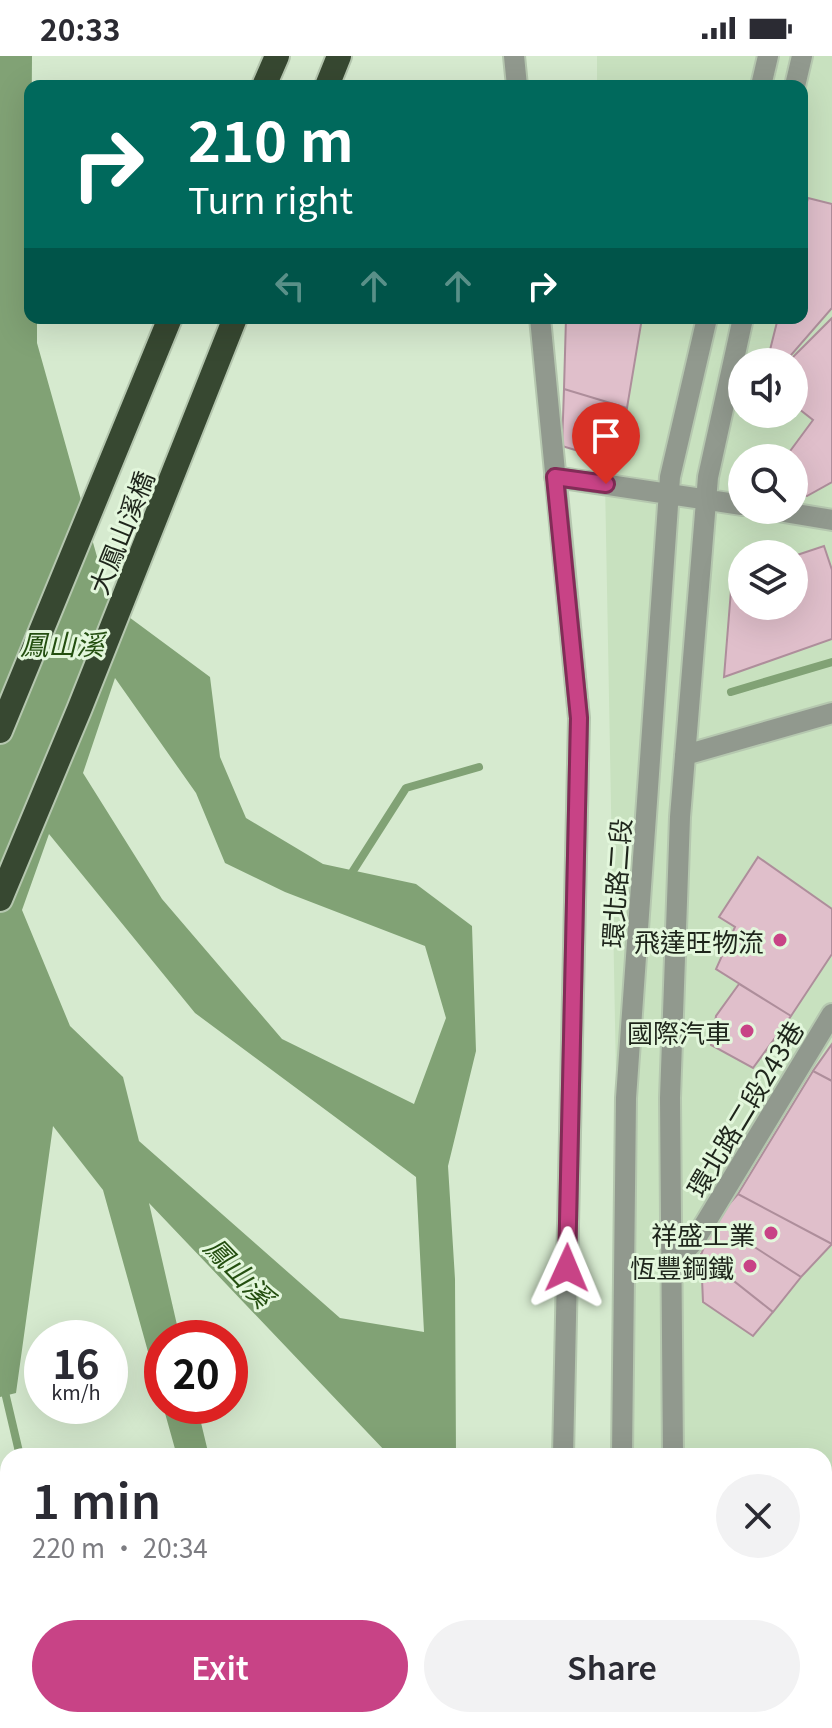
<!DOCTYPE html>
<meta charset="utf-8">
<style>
body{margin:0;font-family:Georgia,"Noto Sans TC",serif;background:#f2f2f3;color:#2b2b33;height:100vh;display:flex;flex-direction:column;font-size:30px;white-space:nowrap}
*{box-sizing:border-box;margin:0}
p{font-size:26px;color:#7c7c81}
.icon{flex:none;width:44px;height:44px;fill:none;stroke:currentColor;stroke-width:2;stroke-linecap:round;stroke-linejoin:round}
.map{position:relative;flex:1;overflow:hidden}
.drawer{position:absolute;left:0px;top:1392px;width:832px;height:280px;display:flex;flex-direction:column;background:#fff;border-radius:24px 24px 0 0;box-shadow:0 8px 32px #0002}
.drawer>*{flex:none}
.hud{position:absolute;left:24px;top:24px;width:784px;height:244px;border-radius:16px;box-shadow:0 8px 32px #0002;background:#00695c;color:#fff;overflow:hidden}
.tools{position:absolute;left:728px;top:292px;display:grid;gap:16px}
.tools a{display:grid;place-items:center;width:80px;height:80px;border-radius:50%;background:#fff;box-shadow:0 8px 32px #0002;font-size:40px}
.speed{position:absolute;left:24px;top:1264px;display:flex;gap:16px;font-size:40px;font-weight:700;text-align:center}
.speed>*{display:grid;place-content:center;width:104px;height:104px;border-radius:50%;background:#fff;box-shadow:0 8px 32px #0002;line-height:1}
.speed small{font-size:20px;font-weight:400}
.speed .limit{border:12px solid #d22;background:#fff;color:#111}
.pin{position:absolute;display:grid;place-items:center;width:68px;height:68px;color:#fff;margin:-82px -34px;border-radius:50% 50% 50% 0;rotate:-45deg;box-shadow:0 0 8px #0007}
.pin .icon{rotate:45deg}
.me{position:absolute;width:88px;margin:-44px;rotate:1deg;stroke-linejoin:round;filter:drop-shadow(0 0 6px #0008)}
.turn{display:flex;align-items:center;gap:28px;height:168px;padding:0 32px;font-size:36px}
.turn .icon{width:104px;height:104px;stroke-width:2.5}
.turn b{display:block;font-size:56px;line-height:68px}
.lanes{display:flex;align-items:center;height:76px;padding:0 32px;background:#0003;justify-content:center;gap:40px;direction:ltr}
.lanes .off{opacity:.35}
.round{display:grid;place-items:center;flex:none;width:84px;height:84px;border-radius:42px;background:#f2f2f3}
.overview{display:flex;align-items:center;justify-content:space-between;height:136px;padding:0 32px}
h1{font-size:48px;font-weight:600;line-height:60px}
.cta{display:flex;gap:16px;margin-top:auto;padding:16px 32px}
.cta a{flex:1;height:92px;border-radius:48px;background:#c84386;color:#fff;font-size:32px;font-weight:600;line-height:92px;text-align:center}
.cta a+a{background:#f2f2f3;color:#2b2b33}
.status{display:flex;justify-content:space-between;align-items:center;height:56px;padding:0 40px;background:#fff;direction:ltr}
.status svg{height:22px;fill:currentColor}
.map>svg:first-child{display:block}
</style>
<div class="status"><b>20:33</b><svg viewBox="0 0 49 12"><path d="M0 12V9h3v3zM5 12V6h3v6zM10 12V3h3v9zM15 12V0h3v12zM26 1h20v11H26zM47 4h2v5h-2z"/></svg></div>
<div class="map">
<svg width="832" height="1672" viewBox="0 0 832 1672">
<rect width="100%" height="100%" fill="#d6eacf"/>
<path fill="#c8e1bf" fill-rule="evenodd" d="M597,0h235v1499l-8,6v-105h-201l-21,-1138h200v-232h-205zM742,306h52v52h-52zM742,402h52v52h-52zM742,498h52v52h-52z"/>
<path fill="#81a275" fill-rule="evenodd" d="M0,0h32l-2,262h7v25l73,260 100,74 10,80 26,61 77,46 93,20 56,42 4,125 -28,115 7,113 1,177h-70v-4l-237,-249 31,135h-18v64l-59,-212 -50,-64 -37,267 -16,4zM115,622l81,115 29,70 60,29 140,54 21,72 -32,86 -132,-65 -120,-140 -79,-126zM49,778l146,179 221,164 8,155 -84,-14 -201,-177 -16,-64 -53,-51 -48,-116z
M163,1350h34l12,50h-32z
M348,1664h116v8h-117z"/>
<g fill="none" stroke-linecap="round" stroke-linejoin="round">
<path stroke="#81a275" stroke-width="8" d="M731,636l101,-30
M353,815l53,-83 73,-21
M0,1315l20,85
M82,1664l1,8"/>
</g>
<path fill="#e0bfcb" stroke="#ae8e9b" stroke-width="2" d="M808,142l24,6v104l-47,54h-18l11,-44h24v-97z
M566,262h76l-15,90 -63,-19z
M832,262v164l-25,14 -13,-3v-35h-9l28,-38 -19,-15v-43h-6z
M564,333l63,19 -9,55 -56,-17z
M824,490l8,24v69l-108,38 8,-99 10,-3v31h52v-50z
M758,801l74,52v45l-41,62 -75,-47 19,-42 -16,-10z
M739,928l52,32 -38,52 -42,-23 5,-29z
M832,988v37l-19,-10z
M813,1015l19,10v163l-94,-50z
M738,1138l94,50 -31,33 -87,-56z
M714,1165l87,56 -28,35 -72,-57z
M701,1199l72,57 -20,24 -50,-34z
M832,1585v87h-91l-5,-8h88v-74z"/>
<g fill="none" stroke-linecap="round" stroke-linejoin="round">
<defs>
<path id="minor" d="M514,0l3,30
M761,30l7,-30
M795,30l7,-30
M540,262l39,400 -16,738
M555,421l187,28
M772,454l60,10
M685,699l147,-42
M671,1210l24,-26 137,-226
M622,1400l4,-358 44,-621 37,-159
M673,1400l-3,-358 10,-281 28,-340 35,-159
M824,1565l8,-5
M553,1672v-8
M619,1672l1,-8
M672,1672l11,-8"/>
<path id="highway" d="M264,30l13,-30
M327,30l12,-30
M0,675l170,-413
M0,843l79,-189 156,-392"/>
</defs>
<use href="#minor" stroke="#b5c7af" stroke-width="24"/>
<use href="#highway" stroke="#b5c7af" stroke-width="28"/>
<path stroke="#8d9c87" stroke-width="5" stroke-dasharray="2 6" stroke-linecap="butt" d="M0,1560l8,20
M41,1664l2,8"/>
<use href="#minor" stroke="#91998e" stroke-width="20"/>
<use href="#highway" stroke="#374831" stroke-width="24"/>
</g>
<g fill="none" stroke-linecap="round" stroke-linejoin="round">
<defs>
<path id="route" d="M567,1212l12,-550 -24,-241 51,7"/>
</defs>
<use href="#route" stroke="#822c57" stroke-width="20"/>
<use href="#route" stroke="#c84386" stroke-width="14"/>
</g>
<g fill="#c84386" stroke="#e3f7dc" stroke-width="3">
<circle cx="780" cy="884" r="8"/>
<circle cx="747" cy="975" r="8"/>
<circle cx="771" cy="1177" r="8"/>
<circle cx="750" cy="1210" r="8"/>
</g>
<g text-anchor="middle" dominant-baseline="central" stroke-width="6" stroke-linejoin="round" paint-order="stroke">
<g font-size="26" fill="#1e251b" stroke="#e3f7dc">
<text transform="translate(120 476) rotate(-68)">大鳳山溪橋</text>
<text transform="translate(615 827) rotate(-86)">環北路二段</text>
<text transform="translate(744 1052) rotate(-59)">環北路二段243巷</text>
</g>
<g font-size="26" fill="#1e251b" stroke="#e3f7dc" text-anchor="end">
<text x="764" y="884">飛達旺物流</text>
<text x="731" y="975">國際汽車</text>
<text x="755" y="1177">祥盛工業</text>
<text x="734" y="1210">恆豐鋼鐵</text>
</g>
<g font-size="28" font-style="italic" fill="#244f10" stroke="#e3f7dc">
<text x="62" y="587">鳳山溪</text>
<text transform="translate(240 1215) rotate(46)">鳳山溪</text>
</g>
</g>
</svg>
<div class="tools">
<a><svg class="icon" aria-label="sound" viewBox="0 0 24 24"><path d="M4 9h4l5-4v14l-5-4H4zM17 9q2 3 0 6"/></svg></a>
<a><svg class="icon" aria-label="search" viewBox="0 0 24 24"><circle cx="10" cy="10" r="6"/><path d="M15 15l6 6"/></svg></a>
<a><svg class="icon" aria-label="layers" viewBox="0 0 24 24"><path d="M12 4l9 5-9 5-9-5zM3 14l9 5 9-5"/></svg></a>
</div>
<div class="speed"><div>16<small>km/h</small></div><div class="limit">20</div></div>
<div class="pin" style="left:606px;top:428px;background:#d93025"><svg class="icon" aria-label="arrive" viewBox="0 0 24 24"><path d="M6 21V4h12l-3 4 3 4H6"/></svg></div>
<svg class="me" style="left:567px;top:1212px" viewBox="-20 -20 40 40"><path d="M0-17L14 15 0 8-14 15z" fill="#c84386" stroke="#fff" stroke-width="4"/></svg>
<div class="hud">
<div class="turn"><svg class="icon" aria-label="right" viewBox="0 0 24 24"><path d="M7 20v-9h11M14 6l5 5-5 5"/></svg><div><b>210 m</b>Turn right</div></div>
<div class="lanes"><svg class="icon off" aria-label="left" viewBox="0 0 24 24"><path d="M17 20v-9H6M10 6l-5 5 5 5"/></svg><svg class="icon off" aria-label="ahead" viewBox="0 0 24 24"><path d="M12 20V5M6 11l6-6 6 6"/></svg><svg class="icon off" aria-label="ahead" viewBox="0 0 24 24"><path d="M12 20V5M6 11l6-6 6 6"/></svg><svg class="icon" aria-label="right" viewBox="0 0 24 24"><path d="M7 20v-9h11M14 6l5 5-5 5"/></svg></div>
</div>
<section class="drawer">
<div class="overview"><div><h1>1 min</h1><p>220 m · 20:34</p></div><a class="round"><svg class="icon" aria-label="close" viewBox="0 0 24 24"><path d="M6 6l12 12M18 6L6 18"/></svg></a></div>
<div class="cta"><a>Exit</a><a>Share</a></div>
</section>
</div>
